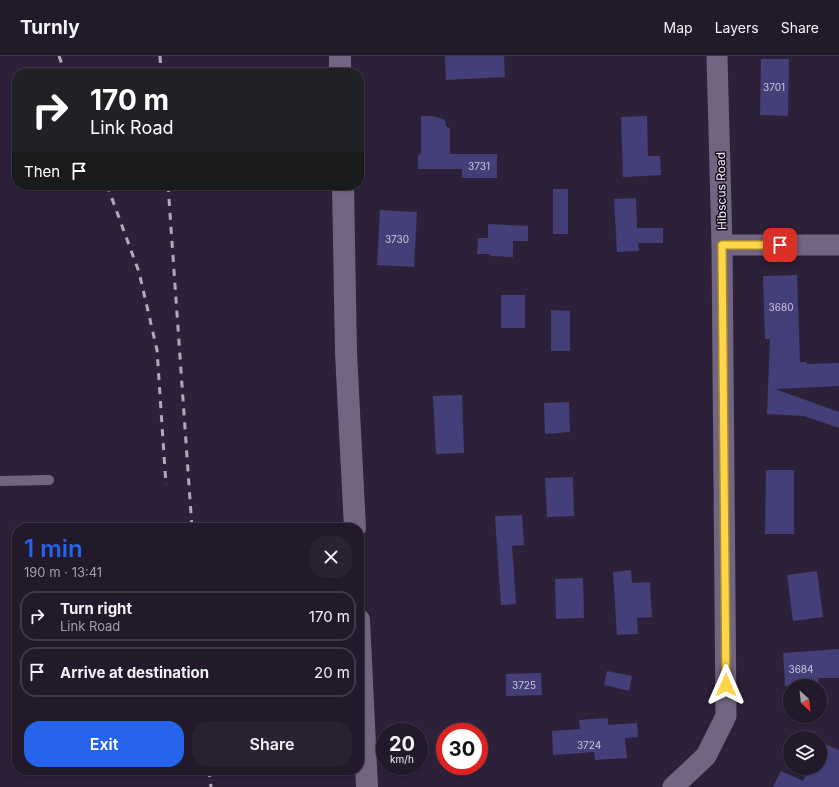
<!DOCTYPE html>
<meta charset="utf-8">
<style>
body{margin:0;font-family:Inter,sans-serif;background:#2a2233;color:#f1f3f6;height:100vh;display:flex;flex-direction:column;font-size:15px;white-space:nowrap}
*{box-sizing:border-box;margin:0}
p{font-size:13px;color:#a2a0a9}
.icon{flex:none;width:22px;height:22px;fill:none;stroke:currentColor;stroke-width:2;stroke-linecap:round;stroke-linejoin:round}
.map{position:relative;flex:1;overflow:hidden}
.sheet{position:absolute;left:12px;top:467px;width:352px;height:252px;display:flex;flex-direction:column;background:#22192b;border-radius:16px;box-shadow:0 1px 3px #0004,0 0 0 1px #3f3847}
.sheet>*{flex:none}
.hud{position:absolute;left:12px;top:12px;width:352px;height:122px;border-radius:16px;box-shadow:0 1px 3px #0004,0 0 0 1px #3f3847;background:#202124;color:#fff;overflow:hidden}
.needle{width:26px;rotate:153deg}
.buttons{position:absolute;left:783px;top:623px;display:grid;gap:8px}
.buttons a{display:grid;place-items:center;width:44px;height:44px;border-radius:50%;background:#22192b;box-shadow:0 1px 3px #0004,0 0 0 1px #3f3847;font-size:20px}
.speed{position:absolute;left:376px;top:667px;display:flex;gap:8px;font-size:20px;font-weight:700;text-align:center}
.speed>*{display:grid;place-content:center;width:52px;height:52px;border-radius:50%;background:#22192b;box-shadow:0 1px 3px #0004,0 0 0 1px #3f3847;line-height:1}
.speed small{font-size:10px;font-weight:400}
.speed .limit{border:6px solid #d22;background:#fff;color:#111}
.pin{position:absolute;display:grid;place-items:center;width:34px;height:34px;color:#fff;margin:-17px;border-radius:8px;box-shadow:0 2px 6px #0006}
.me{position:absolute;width:44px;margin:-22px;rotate:0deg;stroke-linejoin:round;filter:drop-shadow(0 0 3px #0008)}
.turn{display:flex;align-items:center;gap:14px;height:84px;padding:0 12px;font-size:18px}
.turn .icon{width:52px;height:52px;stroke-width:2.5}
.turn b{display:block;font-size:28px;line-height:34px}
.then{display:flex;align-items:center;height:38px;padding:0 12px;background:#0003;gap:8px;font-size:15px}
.round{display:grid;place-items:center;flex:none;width:42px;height:42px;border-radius:16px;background:#2a2233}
.overview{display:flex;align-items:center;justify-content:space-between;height:68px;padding:0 12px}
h1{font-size:24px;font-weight:600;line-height:30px;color:#2563eb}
.primary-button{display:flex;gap:8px;margin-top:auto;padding:8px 12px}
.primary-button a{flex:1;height:46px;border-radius:16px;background:#2563eb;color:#fff;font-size:16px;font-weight:600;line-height:46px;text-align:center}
.primary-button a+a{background:#2a2233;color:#f1f3f6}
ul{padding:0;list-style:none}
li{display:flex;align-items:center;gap:12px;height:50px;margin:0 8px 6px;padding:0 4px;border:2px solid #3f3847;border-radius:16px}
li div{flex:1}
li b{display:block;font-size:15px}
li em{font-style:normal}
header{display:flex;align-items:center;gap:24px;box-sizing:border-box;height:56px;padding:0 20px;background:#22192b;border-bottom:1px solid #3f3847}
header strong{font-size:19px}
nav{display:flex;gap:22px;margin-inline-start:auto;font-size:14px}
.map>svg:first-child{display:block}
</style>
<header>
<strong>Turnly</strong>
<nav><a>Map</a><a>Layers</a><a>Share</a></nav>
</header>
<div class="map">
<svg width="839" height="731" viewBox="0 0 839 731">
<rect width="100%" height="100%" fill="#2d2139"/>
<path fill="#453f79" d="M445,0h59l1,21 -59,3z
M761,3h28l-1,57 -28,-1z
M421,60h12l12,4 1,6 4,3v25h47v24h-35v-9h-44v-14l3,-1z
M647,60l1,40h12l1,19 -38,2 -2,-60z
M553,133h15v45h-15z
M636,142l1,30h26v15h-25l1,8 -22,1 -3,-53z
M380,154l37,2 -3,55 -37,-2z
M488,168l40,2v15h-15v16l-23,-1v-2h-13l1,-16h10z
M797,219l3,87h7v2l32,-1v23l-64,3 64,23v16l-35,-12 -37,-2 3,-75h-5l-2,-63z
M501,239h24v33h-24z
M551,254l19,1v40h-19z
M462,339l2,58 -28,1 -3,-58z
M569,346l1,30 -25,2 -1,-31z
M766,414h28v64h-29z
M573,421l1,39 -27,1 -2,-39z
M522,459l2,30 -12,1 4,58 -15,1 -6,-89z
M631,514l1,13 18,-1 2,35 -15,1 1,16 -21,1 -4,-63z
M817,515l6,46 -30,4 -6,-46z
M583,522l1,40 -28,1 -1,-40z
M839,593v29h-21l1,8h-34l-2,-33z
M607,615l25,5 -3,15 -25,-6z
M541,617l1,22 -36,1v-22z
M608,662v7l29,-2 1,14 -13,1 2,20 -32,2 -1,-8 -41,3 -1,-24 28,-2 -1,-9z
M820,686l19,8v37h-66l8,-16 22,10 6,-13h11z"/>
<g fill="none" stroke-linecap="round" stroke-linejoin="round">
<path stroke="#726581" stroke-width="10" d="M0,425l49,-1"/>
<path stroke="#726581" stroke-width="21" d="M722,189h117
M673,731l33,-31 20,-40 -4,-471 -5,-189"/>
<path stroke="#726581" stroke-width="22" d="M340,0v17
M343,129l3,168 9,175
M359,564l8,167"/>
<path stroke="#b2aaba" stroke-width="3" stroke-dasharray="7 7" stroke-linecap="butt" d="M59,0l6,17
M160,0l1,17
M107,129l32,87 18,78 9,135
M168,129l24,343
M209,714l2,17"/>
</g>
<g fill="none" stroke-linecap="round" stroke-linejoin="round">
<defs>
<path id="route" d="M726,629l-4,-440h58"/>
</defs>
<use href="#route" stroke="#a68a30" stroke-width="10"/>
<use href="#route" stroke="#ffd54a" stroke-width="7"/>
</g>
<g text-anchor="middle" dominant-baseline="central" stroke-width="3" stroke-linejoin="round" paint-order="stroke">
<g font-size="10" fill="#cac4dc">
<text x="774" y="31">3701</text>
<text x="479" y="110">3731</text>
<text x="397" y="183">3730</text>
<text x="781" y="251">3680</text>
<text x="801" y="613">3684</text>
<text x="524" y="629">3725</text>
<text x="589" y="689">3724</text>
</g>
<g font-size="12" fill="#f6f0fd" stroke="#130e18">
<text transform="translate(721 135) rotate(-91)">Hibscus Road</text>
</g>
</g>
</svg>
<div class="buttons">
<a><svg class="needle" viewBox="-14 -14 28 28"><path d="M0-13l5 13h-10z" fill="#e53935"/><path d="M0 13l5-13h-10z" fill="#a2a0a9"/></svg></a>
<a><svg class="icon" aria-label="layers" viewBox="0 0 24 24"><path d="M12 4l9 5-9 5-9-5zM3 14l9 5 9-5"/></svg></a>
</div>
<div class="speed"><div>20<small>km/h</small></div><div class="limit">30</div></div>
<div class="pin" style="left:780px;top:189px;background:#d93025"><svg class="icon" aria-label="arrive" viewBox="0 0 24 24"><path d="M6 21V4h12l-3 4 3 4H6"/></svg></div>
<svg class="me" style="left:726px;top:629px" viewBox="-20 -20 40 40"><path d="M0-17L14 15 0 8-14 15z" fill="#ffd54a" stroke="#fff" stroke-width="4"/></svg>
<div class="hud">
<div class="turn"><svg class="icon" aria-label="right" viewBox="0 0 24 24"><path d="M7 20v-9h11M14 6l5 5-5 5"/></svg><div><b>170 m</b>Link Road</div></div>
<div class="then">Then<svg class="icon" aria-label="arrive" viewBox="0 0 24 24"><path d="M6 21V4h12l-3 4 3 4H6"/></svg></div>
</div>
<section class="sheet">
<div class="overview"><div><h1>1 min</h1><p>190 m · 13:41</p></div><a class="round"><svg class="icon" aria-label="close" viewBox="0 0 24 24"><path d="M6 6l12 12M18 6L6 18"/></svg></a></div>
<ul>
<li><svg class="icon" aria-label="right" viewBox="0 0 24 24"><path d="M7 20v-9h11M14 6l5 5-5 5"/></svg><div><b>Turn right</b><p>Link Road</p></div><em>170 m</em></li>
<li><svg class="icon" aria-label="arrive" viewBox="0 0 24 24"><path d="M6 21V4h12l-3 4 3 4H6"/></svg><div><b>Arrive at destination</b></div><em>20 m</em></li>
</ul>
<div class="primary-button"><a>Exit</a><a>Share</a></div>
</section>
</div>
